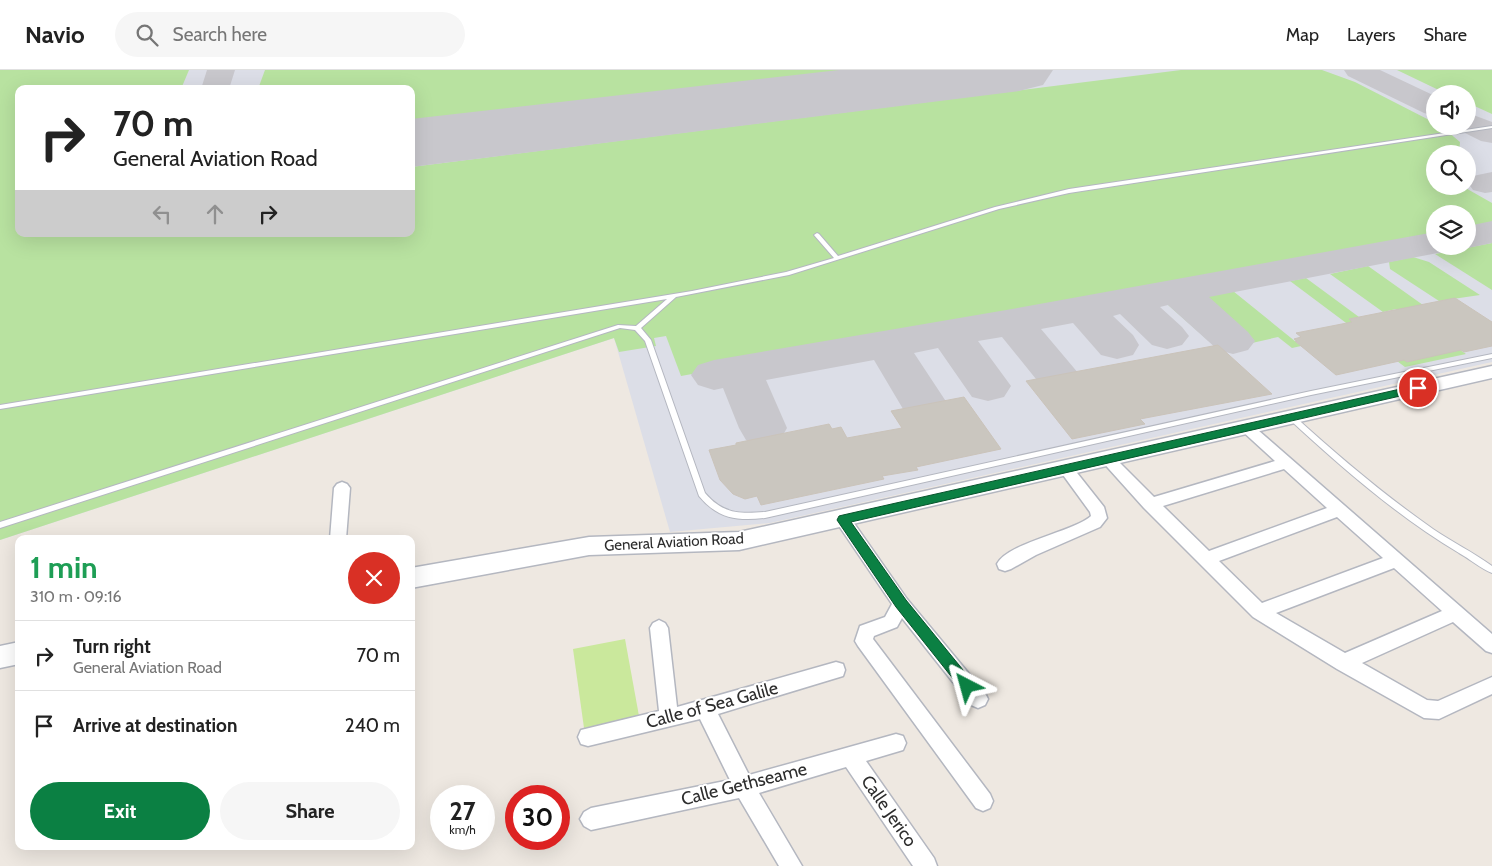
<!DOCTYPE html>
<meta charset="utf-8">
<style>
body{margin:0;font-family:Cabin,sans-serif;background:#f6f6f6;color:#222;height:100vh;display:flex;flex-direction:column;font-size:19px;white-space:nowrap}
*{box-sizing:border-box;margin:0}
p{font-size:16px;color:#767676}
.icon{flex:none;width:28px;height:28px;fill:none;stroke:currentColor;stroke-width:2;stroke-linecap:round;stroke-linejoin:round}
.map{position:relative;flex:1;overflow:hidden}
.side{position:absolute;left:15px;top:465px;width:400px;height:315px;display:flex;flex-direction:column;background:#fff;border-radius:10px;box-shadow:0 5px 20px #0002}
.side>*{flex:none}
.top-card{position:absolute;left:15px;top:15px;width:400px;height:152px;border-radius:10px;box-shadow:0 5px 20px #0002;background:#fff;color:#222;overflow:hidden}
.controls{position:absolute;left:1426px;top:15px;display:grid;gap:10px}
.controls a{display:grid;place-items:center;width:50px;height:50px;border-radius:50%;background:#fff;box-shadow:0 5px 20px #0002;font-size:25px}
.speed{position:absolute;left:430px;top:715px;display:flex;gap:10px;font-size:25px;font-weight:700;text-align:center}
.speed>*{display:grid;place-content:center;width:65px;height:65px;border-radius:50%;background:#fff;box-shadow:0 5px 20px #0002;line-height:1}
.speed small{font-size:12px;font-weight:400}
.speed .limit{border:8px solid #d22;background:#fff;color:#111}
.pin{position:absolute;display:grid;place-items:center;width:42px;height:42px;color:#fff;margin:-21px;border:2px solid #fff;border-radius:50%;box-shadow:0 1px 5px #0007}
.me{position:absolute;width:55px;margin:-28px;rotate:321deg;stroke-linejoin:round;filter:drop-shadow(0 0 4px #0008)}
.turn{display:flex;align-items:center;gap:18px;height:105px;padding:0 15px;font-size:22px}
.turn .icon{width:65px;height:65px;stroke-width:2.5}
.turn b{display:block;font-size:35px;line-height:42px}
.lanes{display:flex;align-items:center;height:48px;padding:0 15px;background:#0003;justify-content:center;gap:25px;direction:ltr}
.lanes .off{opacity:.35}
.round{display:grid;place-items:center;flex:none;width:52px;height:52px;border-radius:26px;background:#f6f6f6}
.head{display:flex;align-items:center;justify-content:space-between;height:85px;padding:0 15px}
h1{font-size:30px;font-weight:700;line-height:38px;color:#1e9e55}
.button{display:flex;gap:10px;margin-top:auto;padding:10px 15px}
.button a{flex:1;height:58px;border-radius:30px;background:#0b8043;color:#fff;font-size:20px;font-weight:700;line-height:58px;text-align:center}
.button a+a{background:#f6f6f6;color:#222}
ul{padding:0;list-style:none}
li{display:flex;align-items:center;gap:15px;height:70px;padding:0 15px;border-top:1px solid #e0e0e0}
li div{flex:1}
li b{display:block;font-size:19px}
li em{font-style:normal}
header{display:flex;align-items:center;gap:30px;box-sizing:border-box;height:70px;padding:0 25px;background:#fff;border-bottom:1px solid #e0e0e0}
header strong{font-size:24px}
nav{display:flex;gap:28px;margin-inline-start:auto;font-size:18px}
.search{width:350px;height:45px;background:#f6f6f6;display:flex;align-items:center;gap:12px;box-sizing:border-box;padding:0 18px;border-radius:28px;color:#767676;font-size:19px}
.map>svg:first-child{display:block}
</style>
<header>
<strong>Navio</strong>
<div class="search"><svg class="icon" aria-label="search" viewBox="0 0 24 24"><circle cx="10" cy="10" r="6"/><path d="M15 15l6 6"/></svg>Search here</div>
<nav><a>Map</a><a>Layers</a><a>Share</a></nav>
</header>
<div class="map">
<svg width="1492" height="796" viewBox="0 0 1492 796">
<rect width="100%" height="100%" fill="#eee8e1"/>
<path fill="#dcdee7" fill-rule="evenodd" d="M0,0h1492v292l-722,161 -100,9 -56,-194 -614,202zM19,19h392v145h-392zM1435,24h33v32h-33zM1435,84h33v32h-33zM1435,144h33v32h-33z"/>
<path fill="#b8e2a0" d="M0,0h189l-8,19h-162v145h392v-67l770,-97h141l33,12 80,41v3h6l19,16 -1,12h-24v12l-6,2 6,3v15h27l30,17v26l-24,4v-19h-33v25l-754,137 -15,-40 -12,2 2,8 -37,6 -5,-14 -614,202z
M265,0h592l-446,52v-33h-153z
M1397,0h95v44l-24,-11v-9h-21z
M1492,173v47l-57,-36z
M1413,187l16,5 51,33 -41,6 -49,-32 -1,-7z
M1368,196l55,39 -21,5 64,44 -61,13 -115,-86 16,-3 53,39 -10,2 58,43 48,-12 -59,-41 -13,3 -53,-38z
M1233,221l68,55 -9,2 -14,-11 -26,6 -3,-2 -9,1 -49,-43z
M1180,231l32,28 -2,13 -43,-38z"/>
<path fill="#cae89c" d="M625,569l14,77 -55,12 -11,-79z"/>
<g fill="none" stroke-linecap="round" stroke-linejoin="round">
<path fill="#c8c7cc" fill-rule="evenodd" d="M207,0h28l-6,19h-28z
M1344,0h36l55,26v20l-11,-3 -76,-37z
M1468,43l24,9v21l-11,-2 -24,-12 -1,-3h12z
M1492,102v20l-7,1 -12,-3 -5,-7 5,-7z
M1492,151v22l-24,5 -8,-2h8v-20z
M1435,162v14h17l-4,5 -239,46 39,35 7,9 -7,9 -15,4 -15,-4 -50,-45 -8,2 22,20 7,9 -7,9 -15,4 -15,-4 -32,-31 -7,2 20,19 6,10 -6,10 -16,4 -16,-4 -28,-32 -32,6 38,45 -7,10 -16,5 -16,-5 -38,-47 -24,4 33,45 -7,11 -16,4 -16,-4 -34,-49 -24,5 33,50 -7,11 -17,5 -17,-5 -32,-54 -108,20 21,48 -7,12 -17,5 -17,-5 -7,-12 -16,-40 -9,2 -16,-5 -7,-10 7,-10 16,-5 298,-51z"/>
<path fill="#c8c7cc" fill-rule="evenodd" d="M839,0h214l-10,15 -24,6 -608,76v-48z"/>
</g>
<path fill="#cac6bf" stroke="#cac3ba" d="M1455,228l37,24v24l-28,6 -3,-2 -54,12 -3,-2 -68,15 -41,-34h2l-3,-2 7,-2 -5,-4 56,-11 -3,-3z
M1218,275l54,49 -132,25 5,5 -73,15 -46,-58z
M964,327l37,52 -85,18 2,3 -36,6 2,3 -123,26 -4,-9 -12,3 -12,-5 -13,-14 -11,-30 27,-5v-2l93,-19 3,5 9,-2 6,11 55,-10 -11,-17z"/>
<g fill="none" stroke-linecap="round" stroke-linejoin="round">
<defs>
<path id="lane" d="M1492,56v2l-423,65 -70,16 -210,66 -113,22 -35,31 10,12 54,153c18,21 34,21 60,19l546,-121 181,-37v4l-181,37 -546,123c-28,3 -47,1 -66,-22l-54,-155 -10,-11 -15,-2 -620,200v-6l618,-197 18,1 31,-27 -667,110v-4l692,-114 94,-19 48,-14 -20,-23 3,-2 2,1 19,22 157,-49 74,-18z
M1288,344h4c45,41 91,80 141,115 19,13 40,23 59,37v7c-11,-4 -22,-14 -33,-20 -62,-37 -118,-86 -171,-135l-2,-2z"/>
<path id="street" d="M1246,352l5,2 241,210v19l-6,-2 -33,-29 -91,41 65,37 11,1 54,-24v17l-53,25 -15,-1 -87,-49 -84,-52 -109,-109 -44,-49 2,-4 5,-1 5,1 42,42 121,-36 -34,-31 -2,-3 2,-3zM1284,399l43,39 -118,43 -46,-45zM1337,447l46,41 -121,45 -43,-42zM1394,498l48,43 -97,42 -69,-40z
M1065,393l5,1 34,43 3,11 -7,9 -64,28 -25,14 -6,2 -6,-2 -2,-5c10,-21 76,-32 94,-48l-1,-4 -32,-44 2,-4z
M342,412l5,2 3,4 -4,51h-16l4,-51 3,-4z
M843,444l6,2 58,83 78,94 3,6 -3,6 -7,3 -7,-3 -69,-87 -5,9 -23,9 -1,3 117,155 3,7 -3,7 -7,3 -7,-3 -118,-162 -3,-5 5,-15 25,-9 7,-13 -57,-84 2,-4z
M659,550l6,3 3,5 9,79 159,-45 7,2 2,6 -2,6 -125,38 31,61 147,-41 7,2 3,7 -3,7 -37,11 68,97 3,8h-24l-67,-99 -87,26 43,73h-23l-40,-68 -148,32 -7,-4 -4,-7 4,-7 7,-4 139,-28 -30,-61 -112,27 -7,-2 -3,-7 3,-7 78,-19 -9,-83 3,-5z"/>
<path id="secondary" d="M1492,296v12l-753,172 -150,5 -178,33v-20l178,-31 150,-5z
M19,572v22l-19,4v-22z"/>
</defs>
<use href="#lane" stroke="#b4b7c0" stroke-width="2"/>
<use href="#street" stroke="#b4b7c0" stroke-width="3"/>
<use href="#secondary" stroke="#b4b7c0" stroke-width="3"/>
<use href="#lane" fill="#fff" fill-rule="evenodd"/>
<use href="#street" fill="#fff" fill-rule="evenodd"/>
<use href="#secondary" fill="#fff" fill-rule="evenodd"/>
</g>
<path fill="#0b8043" stroke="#07532c" d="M1418,315l4,1 2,2 -2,3 -571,131 55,78 66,81 2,5 -2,4 -5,2 -5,-2 -66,-83 -59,-87 2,-4 4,-1z"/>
<g text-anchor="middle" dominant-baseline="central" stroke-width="4" stroke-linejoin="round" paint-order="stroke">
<g font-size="15" fill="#2d2d2d" stroke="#fff">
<text transform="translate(674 472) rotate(-3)">General Aviation Road</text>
</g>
<g font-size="18" fill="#2d2d2d" stroke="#fff">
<text transform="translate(712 635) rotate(-15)">Calle of Sea Galile</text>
<text transform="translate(744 714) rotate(-14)">Calle Gethseame</text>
<text transform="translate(889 741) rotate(55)">Calle Jerico</text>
</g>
</g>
</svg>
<div class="controls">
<a><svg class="icon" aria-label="sound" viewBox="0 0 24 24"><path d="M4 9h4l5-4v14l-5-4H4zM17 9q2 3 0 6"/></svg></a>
<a><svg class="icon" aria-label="search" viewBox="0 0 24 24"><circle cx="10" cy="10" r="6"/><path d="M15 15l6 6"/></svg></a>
<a><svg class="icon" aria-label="layers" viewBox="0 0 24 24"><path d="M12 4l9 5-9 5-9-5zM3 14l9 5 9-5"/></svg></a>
</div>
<div class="speed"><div>27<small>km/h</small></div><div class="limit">30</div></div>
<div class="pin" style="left:1418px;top:318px;background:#d93025"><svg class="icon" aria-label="arrive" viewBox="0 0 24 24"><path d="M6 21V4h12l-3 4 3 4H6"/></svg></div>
<svg class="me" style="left:967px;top:616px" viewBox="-20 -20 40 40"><path d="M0-17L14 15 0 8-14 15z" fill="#0b8043" stroke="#fff" stroke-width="4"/></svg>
<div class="top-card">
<div class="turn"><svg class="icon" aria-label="right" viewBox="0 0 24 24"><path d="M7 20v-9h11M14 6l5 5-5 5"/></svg><div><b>70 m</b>General Aviation Road</div></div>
<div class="lanes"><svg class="icon off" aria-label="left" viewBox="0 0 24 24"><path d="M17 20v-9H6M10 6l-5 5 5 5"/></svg><svg class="icon off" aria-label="ahead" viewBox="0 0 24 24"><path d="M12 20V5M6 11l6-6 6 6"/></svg><svg class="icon" aria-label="right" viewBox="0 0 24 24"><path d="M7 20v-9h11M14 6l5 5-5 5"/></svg></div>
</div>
<section class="side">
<div class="head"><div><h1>1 min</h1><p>310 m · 09:16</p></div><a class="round" style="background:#d93025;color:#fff"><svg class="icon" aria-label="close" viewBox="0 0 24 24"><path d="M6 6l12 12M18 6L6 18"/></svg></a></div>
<ul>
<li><svg class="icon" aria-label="right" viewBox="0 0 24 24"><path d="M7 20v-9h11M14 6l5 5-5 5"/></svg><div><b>Turn right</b><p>General Aviation Road</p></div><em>70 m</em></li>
<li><svg class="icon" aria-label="arrive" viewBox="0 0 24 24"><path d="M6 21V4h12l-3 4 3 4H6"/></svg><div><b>Arrive at destination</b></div><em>240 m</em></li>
</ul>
<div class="button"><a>Exit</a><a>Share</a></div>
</section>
</div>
